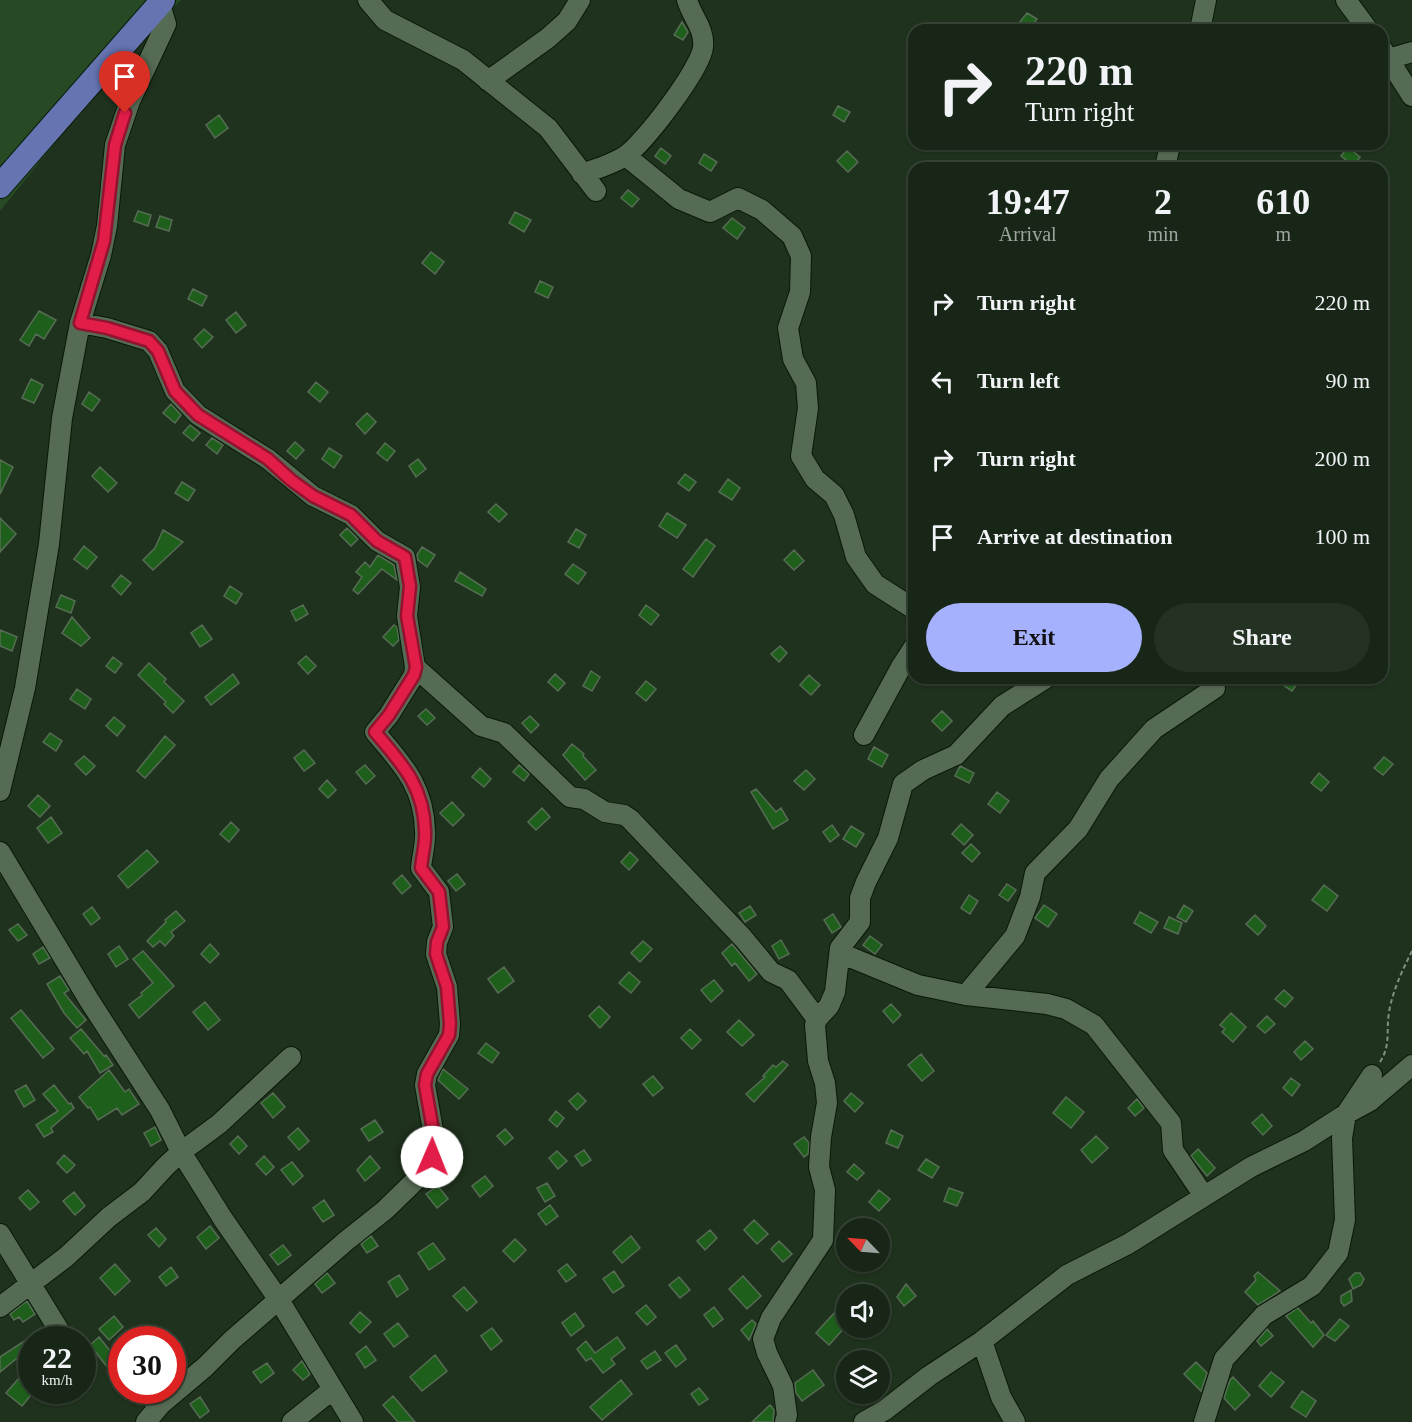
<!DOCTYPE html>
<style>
body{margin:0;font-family:"Times New Roman",serif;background:#243223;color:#f1f3f6;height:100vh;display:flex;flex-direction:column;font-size:22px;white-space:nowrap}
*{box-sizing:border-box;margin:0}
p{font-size:20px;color:#9ea5a1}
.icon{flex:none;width:33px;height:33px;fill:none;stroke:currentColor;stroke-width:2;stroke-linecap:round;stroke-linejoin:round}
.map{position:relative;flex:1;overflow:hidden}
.sheet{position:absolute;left:908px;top:162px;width:480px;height:522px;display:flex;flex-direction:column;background:#172616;border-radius:18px;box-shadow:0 2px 4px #0004,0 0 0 2px #364335}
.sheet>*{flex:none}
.hud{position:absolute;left:908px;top:24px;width:480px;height:126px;border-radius:18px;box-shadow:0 2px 4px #0004,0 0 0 2px #364335;background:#172616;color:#f1f3f6;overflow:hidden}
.needle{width:39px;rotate:295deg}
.tools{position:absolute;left:836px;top:1218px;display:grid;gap:12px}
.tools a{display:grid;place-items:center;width:54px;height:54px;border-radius:50%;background:#172616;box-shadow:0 2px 4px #0004,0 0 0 2px #364335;font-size:30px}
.speed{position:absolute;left:18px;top:1326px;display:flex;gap:12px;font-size:30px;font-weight:700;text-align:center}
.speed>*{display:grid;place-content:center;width:78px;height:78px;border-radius:50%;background:#172616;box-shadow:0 2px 4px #0004,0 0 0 2px #364335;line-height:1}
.speed small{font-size:15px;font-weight:400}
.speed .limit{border:9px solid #d22;background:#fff;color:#111}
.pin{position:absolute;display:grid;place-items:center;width:51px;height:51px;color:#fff;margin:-62px -26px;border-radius:50% 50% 50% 0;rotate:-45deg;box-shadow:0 0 6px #0007}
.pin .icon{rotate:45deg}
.me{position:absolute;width:66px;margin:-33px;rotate:1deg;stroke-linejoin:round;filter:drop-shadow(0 0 4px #0008)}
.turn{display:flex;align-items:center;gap:21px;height:126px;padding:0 18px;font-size:27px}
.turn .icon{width:78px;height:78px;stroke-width:2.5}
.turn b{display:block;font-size:42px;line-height:51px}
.eta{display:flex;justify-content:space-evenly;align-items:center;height:102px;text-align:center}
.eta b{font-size:36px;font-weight:700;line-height:42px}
.primary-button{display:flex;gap:12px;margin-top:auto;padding:12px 18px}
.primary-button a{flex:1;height:69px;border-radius:36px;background:#a5b1fc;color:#111;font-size:24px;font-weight:700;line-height:69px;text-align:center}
.primary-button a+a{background:#243223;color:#f1f3f6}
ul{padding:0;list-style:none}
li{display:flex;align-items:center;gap:18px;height:78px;padding:0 18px}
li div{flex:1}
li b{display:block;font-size:22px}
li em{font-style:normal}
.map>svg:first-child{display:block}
</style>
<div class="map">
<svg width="1412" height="1422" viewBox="0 0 1412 1422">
<rect width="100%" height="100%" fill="#1f321d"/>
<path fill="#274a25" d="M0,0h181l-80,86 -101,125z"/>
<path fill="#1e601b" stroke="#576c55" stroke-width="1.5" d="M1027,13l10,6 -8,11 -10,-7z
M682,22l6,10 -5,8 -9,-5z
M838,106l12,6 -6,10 -11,-7z
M219,115l9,13 -13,10 -9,-13z
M1348,147l12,10 -7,9 -12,-10z
M661,148l10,8 -6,8 -10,-8z
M847,151l11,11 -10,10 -11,-11z
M704,154l13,8 -6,9 -12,-8z
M628,190l11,9 -7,8 -11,-9z
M138,211l13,4 -3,11 -14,-5z
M515,212l16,8 -7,12 -15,-9z
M160,216l12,4 -3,11 -13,-4z
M732,218l13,10 -8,11 -14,-11z
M431,252l13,10 -9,12 -13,-11z
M540,281l13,6 -5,11 -13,-6z
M193,289l14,7 -5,10 -14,-7z
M39,311l17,9 -12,19 -8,-5 -7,12 -9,-6z
M236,312l10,13 -10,8 -10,-13z
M204,329l9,8 -11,11 -8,-9z
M31,379l12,6 -9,18 -12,-5z
M316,382l12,10 -8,10 -12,-10z
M89,392l11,8 -8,11 -10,-7z
M171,404l10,11 -6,8 -12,-10z
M367,413l9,9 -11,12 -9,-10z
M190,425l10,8 -7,8 -10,-8z
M212,438l11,7 -6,9 -11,-9z
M295,442l9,8 -8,9 -9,-8z
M385,443l10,8 -8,10 -10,-8z
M329,448l13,8 -8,12 -12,-9z
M418,459l8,10 -10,8 -7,-11z
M0,460l13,7 -13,27z
M100,467l17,16 -9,9 -16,-16z
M685,474l11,8 -7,9 -11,-8z
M728,479l12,9 -8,12 -13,-8z
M182,482l13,8 -7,11 -13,-8z
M496,504l11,10 -8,8 -11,-10z
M667,513l19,12 -9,13 -18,-12z
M0,518l16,16 -16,18z
M347,528l11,11 -7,7 -11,-11z
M576,529l10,6 -7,13 -11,-6z
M163,530l20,12 -30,28 -10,-10 12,-12z
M706,539l9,7 -22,31 -10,-8z
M84,546l13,11 -10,12 -13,-10z
M422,547l13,8 -8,12 -9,-7 -1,-5z
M794,550l10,11 -10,9 -10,-10z
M378,555l16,10 3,15 -15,-11 -24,25 -5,-4 9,-13 -6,-5 9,-10 5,5z
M573,564l13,9 -8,11 -13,-10z
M460,572l26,17 -4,7 -27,-15z
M121,575l10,8 -10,12 -9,-9z
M230,586l12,8 -6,10 -12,-8z
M61,595l14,6 -4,12 -15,-6z
M303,605l5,9 -12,7 -5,-10z
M646,605l13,10 -8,10 -12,-10z
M72,617l18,21 -9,8 -19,-13z
M202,625l10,14 -12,8 -9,-14z
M394,625l3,2 2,13 -6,6 -10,-9z
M0,630l17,7 -5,14 -12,-5z
M780,646l7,7 -8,9 -8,-8z
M306,656l10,10 -8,8 -10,-11z
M113,657l9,7 -7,9 -9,-7z
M149,663l17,16 -2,3 20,19 -11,12 -9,-9 2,-2 -28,-27z
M591,671l9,6 -8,14 -9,-5z
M233,674l6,9 -28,22 -6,-8z
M555,674l10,9 -7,8 -10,-9z
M809,675l11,10 -9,10 -11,-10z
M1287,678h14l-9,13 -9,-6z
M646,681l10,8 -10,12 -10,-8z
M77,689l14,10 -6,10 -15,-10z
M426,709l9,9 -8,7 -9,-9z
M942,711l10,10 -10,10 -10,-10z
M530,716l9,9 -8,8 -9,-10z
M114,717l11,9 -8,10 -11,-10z
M50,733l12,8 -6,10 -13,-9z
M165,736l10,9 -30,33 -8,-7z
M572,744l12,10 -1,2 13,14 -11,10 -22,-25z
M874,747l14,8 -6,12 -14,-8z
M304,750l11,13 -11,8 -10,-13z
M84,756l11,10 -9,9 -11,-11z
M1384,757l9,7 -10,11 -9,-7z
M365,765l10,11 -9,8 -10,-12z
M519,765l10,9 -5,7 -11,-9z
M960,766l14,7 -5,10 -14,-7z
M480,768l11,11 -7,8 -12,-10z
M806,770l9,9 -11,11 -10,-9z
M1319,773l10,9 -8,9 -10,-8z
M327,780l9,10 -8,8 -9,-9z
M756,789l20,23 5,-4 7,12 -15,9 -22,-37z
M997,792l12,9 -9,12 -12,-9z
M38,795l12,11 -10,11 -12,-11z
M452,802l12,13 -11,11 -13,-13z
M542,808l8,9 -14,13 -8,-8z
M51,817l11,16 -14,10 -11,-15z
M231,822l8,8 -10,12 -9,-8z
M961,824l12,11 -9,10 -12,-11z
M832,825l7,10 -9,7 -7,-10z
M851,826l13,8 -8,13 -13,-8z
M971,844l9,9 -8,9 -10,-9z
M147,850l11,12 -30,26 -10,-12z
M630,852l8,8 -9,10 -8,-8z
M457,874l8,10 -9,7 -8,-10z
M402,875l9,11 -9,8 -9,-11z
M1007,884l9,6 -8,11 -9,-6z
M1324,885l14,11 -11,15 -15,-11z
M969,895l9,6 -8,13 -9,-6z
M1044,905l13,9 -9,13 -13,-9z
M1184,905l9,6 -7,11 -9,-5z
M750,906l6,9 -11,7 -6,-9z
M92,907l8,11 -9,7 -8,-11z
M176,911l9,10 -14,11 3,4 -9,10 -5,-5 -7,6 -6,-6 19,-19 -1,-2z
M1140,912l18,10 -7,11 -17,-10z
M833,914l8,13 -9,6 -8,-13z
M1255,915l11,11 -8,9 -12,-11z
M1169,917l13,6 -4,11 -14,-6z
M18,924l9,11 -9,6 -9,-11z
M870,936l12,9 -7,9 -12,-9z
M781,940l8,14 -10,5 -7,-13z
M643,941l9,8 -12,13 -9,-9z
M210,944l9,10 -9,9 -9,-9z
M732,944l25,30 -8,7 -14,-18 -3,3 -10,-13z
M119,946l9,13 -12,8 -8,-13z
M43,947l7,11 -11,6 -6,-10z
M143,951l31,35 -35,32 -10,-13 13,-10 -1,-2 12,-10 -20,-24z
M504,967l10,14 -16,12 -10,-14z
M629,972l11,10 -9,11 -12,-10z
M60,976l9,14 -5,3 22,27 -9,8 -13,-15 -17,-29z
M714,980l9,11 -12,11 -10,-12z
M1284,990l9,8 -8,9 -10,-8z
M205,1002l15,18 -12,10 -15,-18z
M891,1004l10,11 -8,8 -10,-12z
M599,1006l11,11 -10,11 -11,-12z
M21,1010l33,39 -11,9 -32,-40z
M1231,1013l15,14 -13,15 -11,-10 3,-3 -5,-4z
M1267,1016l8,8 -10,9 -8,-7z
M739,1020l15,15 -12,11 -15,-14z
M81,1029l23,27 2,-1 7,10 -13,8 -13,-22 -3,3 -14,-16z
M690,1029l11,11 -9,9 -11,-11z
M1305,1041l8,8 -12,11 -7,-8z
M486,1043l13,10 -7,10 -14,-10z
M921,1054l13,17 -12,10 -14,-16z
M783,1061l5,4 -34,37 -8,-8 19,-17 -2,-1 10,-11 3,2z
M443,1069l25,20 -9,10 -21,-19z
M109,1070l16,22 4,-3 10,15 -17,11 -5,-7 -19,12 -8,-13 -2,1 -9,-11z
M653,1076l10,12 -10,8 -10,-12z
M1291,1078l9,7 -8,11 -9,-8z
M26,1085l9,15 -11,7 -9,-16z
M54,1085l15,19 2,-1 3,5 -23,20 2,4 -9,5 -8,-12 22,-14 -15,-17z
M273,1093l12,14 -12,11 -12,-15z
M578,1093l8,8 -9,9 -8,-9z
M851,1093l12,10 -8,9 -11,-11z
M1066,1097l18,15 -13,16 -18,-15z
M1137,1099l7,9 -9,8 -7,-8z
M556,1111l8,7 -7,9 -8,-7z
M1262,1114l10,12 -9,9 -11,-12z
M375,1120l8,12 -14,9 -8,-12z
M155,1127l6,13 -10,6 -7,-13z
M298,1128l11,13 -10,9 -11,-13z
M505,1129l8,9 -8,7 -8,-9z
M891,1130l12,6 -5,12 -12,-5z
M238,1136l9,10 -8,8 -9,-10z
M1096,1136l12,12 -16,15 -11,-13z
M804,1137l5,6 -1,11 -4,3 -10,-13z
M1198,1149l17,19 -8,8 -16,-20z
M584,1150l7,10 -9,6 -7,-10z
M557,1151l10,10 -9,8 -9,-11z
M64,1155l11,10 -8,8 -10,-10z
M264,1156l10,11 -8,8 -10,-11z
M370,1156l10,12 -15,13 -8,-11z
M926,1159l13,8 -7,11 -14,-8z
M292,1162l11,14 -10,9 -12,-15z
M854,1164l10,9 -7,7 -10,-8z
M485,1176l8,10 -13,11 -8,-11z
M547,1183l8,13 -10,6 -8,-14z
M438,1186l10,13 -11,9 -11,-14z
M949,1188l14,5 -6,13 -13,-5z
M28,1190l11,12 -9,8 -11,-12z
M879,1190l11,9 -11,12 -10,-9z
M74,1192l11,14 -10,9 -12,-14z
M324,1200l10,15 -11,7 -10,-14z
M550,1205l8,11 -12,9 -8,-11z
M754,1220l14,14 -11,10 -13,-14z
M210,1226l9,12 -13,11 -9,-12z
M156,1228l10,11 -7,8 -11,-12z
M710,1230l7,8 -12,12 -8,-9z
M371,1236l7,10 -11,7 -6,-9z
M631,1236l9,12 -18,15 -9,-11z
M515,1239l11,11 -12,12 -11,-11z
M779,1241l13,13 -9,8 -12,-13z
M433,1243l12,16 -16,11 -11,-17z
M283,1245l8,10 -13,10 -8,-10z
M115,1264l15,17 -15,14 -15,-17z
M567,1264l9,11 -10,7 -8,-11z
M171,1267l7,10 -12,9 -7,-9z
M614,1271l10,15 -11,7 -10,-14z
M1258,1272l22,19 -22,14 -13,-13 11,-12 -2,-4z
M327,1273l8,10 -13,10 -7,-9z
M1355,1273h5l4,6 -3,6 -8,4 -4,-10z
M399,1275l9,14 -11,8 -9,-15z
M743,1276l18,20 -14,13 -18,-20z
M679,1277l11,13 -10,8 -11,-13z
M906,1284l10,12 -12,10 -7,-9z
M464,1287l13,15 -10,9 -14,-15z
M1351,1290l1,11 -8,5 -3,-4v-6z
M846,1300v26l-17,19 -13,-12z
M27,1301l8,13 -12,8 -4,-5 -5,3 -4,-6z
M646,1305l10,12 -9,8 -11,-12z
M714,1307l9,12 -10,8 -9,-12z
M1298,1308l13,15 2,-2 11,14 -11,12 -27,-31z
M360,1312l11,10 -11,11 -10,-10z
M575,1313l9,13 -13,10 -9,-13z
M114,1316l9,11 -14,13 -10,-11z
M1340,1319l9,7 -14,15 -9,-6z
M752,1320l4,4 -7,16 -8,-10z
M398,1323l10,13 -14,11 -10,-13z
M492,1328l10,13 -11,9 -10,-14z
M1267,1329l6,7 -12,10 -4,-5z
M32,1336l3,4h-3v6l-32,26v-15z
M99,1337l23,29v6l-7,5 -25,-32z
M617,1337l8,11 -14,11 4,5 -12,9 -12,-15 -5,3 -9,-12 9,-8 9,12z
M676,1345l10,14 -10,8 -11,-14z
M366,1346l10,14 -11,8 -9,-14z
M655,1351l6,9 -14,9 -6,-8z
M435,1355l12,16 -25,20 -12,-14z
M302,1361l8,13 -7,6 -10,-10z
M1196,1362l11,11 -6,18 -17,-17z
M267,1363l7,10 -13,10 -8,-11z
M813,1370l11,15 -22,16 -6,-8 -1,-10z
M1271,1372l13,10 -13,15 -12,-11z
M20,1377l12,10v3h3l-13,16 -16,-13z
M1233,1377l17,18 -15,15 -11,-12 6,-18z
M621,1380l11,14 -30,26 -12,-13z
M699,1388l9,11 -9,6 -8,-11z
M1302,1391l14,10 -10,16 -15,-10z
M393,1396l22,26h-17l-15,-17z
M200,1397l9,14 -9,7 -10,-14z
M770,1405l4,5 -1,12h-21z"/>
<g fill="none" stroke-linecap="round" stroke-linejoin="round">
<defs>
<path id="minor" d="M368,0l17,20 78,40 85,68 48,63
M1346,0l22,30
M1200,30l6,-30
M1382,49l30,47
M1388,59l24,-7
M488,81l60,-43 19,-17 13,-21
M626,156l53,43 31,13 28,-14 24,12 30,26 9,20 -1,36 -12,36 5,31 13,24 2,25 -7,48 14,23 19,16 10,20 12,42 19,27 39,25
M1165,168l4,-19 4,-5
M582,174c14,-5 31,-10 43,-18 18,-11 77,-89 78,-109 2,-18 -11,-30 -16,-47
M80,323l27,5 42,13 9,10 17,40 23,24 70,44 45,37 38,19 26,26 28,16 5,30 -3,29 8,51 -1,8 -25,40 -14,17c27,32 49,54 50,99 1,12 -3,25 -4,37l18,24 4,35 -6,15 -1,12 11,33 3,37 -1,11 -22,39 -2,11 9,51 -2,21 -8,15 -39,38 -39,31 -114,99 -27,27 -44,37 -15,18
M415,667l66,59 23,7 66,64 14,2 21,13 19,3 6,4 113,119 28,34 17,8 29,39
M864,735l37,-68 13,-20
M0,791l25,-103 24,-144 13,-126 18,-95 21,-68 6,-29 8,-81 15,-44 36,-77 -6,-20
M0,852l89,148 71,110 21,42 42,67 56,81 74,122
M840,953l78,32 48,10 81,9 19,5 28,16 77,98 2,27 31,46
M966,995l49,-59 15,-39 5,-24 43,-44 31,-50 45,-50 61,-41
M0,1234l65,106
M0,1307l66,-50 43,-40 33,-25 23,-25 16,-15 38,-28 72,-67
M982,1341l19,56 14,25
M292,1422l40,-32
M785,1422l2,-7 -4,-29 -16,-33 -4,-14 8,-21 52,-78 2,-50 -6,-23 2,-30 6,-34 -2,-20 -7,-22 -3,-36 2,-6 12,-13 6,-14 5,-44 20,-26v-24l6,-16 22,-44 15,-54 20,-14 33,-15 46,-49 44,-28
M864,1422l21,-12 44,-34 53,-35 85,-66 61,-31 123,-77 53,-26 42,-27 24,-13 42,-36
M1204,1422l20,-63 40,-44 48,-29 26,-33 7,-33 -3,-82 4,-24 26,-39"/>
<path id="major" d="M0,186l163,-186"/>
</defs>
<use href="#minor" stroke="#071a07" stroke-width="22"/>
<use href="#major" stroke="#071a07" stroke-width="26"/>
<path stroke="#81907f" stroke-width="2" stroke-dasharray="4.5 3" stroke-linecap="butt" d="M1380,1062c11,-17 6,-31 9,-50 4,-22 13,-41 23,-61"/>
<use href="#minor" stroke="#566b54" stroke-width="20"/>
<use href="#major" stroke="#6674b1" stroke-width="24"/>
</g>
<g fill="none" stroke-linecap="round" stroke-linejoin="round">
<defs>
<path id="route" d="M125,113l-10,32 -11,96 -24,82 27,5 42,13 9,10 17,40 23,24 70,44 23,21 22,16 38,19 26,26 28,16 5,29 -3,30 9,51 -2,8 -25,40 -14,17c27,32 49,54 50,99 1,12 -3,25 -4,37l18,24 4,35 -6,15 -1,12 11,33 3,37 -1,11 -22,39 -2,11 9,51 -2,21"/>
</defs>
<use href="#route" stroke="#92132f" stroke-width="15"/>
<use href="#route" stroke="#e11d48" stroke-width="10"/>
</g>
</svg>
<div class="tools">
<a><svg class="needle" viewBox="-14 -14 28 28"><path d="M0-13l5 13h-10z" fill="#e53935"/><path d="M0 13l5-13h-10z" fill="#9ea5a1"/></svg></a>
<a><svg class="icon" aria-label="sound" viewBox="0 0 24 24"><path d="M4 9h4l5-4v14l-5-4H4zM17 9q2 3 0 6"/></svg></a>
<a><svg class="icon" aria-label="layers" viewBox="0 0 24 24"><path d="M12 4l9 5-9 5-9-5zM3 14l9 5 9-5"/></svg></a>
</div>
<div class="speed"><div>22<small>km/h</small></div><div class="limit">30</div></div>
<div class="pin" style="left:125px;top:113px;background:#d93025"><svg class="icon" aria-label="arrive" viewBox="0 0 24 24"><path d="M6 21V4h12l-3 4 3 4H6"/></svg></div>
<svg class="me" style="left:432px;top:1157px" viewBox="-20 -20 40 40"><circle r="19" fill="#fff"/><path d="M0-13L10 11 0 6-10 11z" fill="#e11d48"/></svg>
<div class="hud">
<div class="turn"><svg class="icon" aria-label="right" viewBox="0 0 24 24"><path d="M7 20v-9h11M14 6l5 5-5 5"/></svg><div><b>220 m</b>Turn right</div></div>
</div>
<section class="sheet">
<div class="eta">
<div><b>19:47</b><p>Arrival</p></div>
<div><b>2</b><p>min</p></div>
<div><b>610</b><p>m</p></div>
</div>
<ul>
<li><svg class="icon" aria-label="right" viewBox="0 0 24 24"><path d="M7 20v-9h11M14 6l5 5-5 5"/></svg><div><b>Turn right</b></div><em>220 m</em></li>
<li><svg class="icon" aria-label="left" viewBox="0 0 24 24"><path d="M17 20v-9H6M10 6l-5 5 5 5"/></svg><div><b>Turn left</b></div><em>90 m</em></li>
<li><svg class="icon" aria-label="right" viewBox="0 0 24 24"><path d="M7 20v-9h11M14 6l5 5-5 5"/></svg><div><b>Turn right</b></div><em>200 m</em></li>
<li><svg class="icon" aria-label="arrive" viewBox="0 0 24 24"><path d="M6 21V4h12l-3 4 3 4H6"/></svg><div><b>Arrive at destination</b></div><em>100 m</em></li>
</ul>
<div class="primary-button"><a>Exit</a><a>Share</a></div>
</section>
</div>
